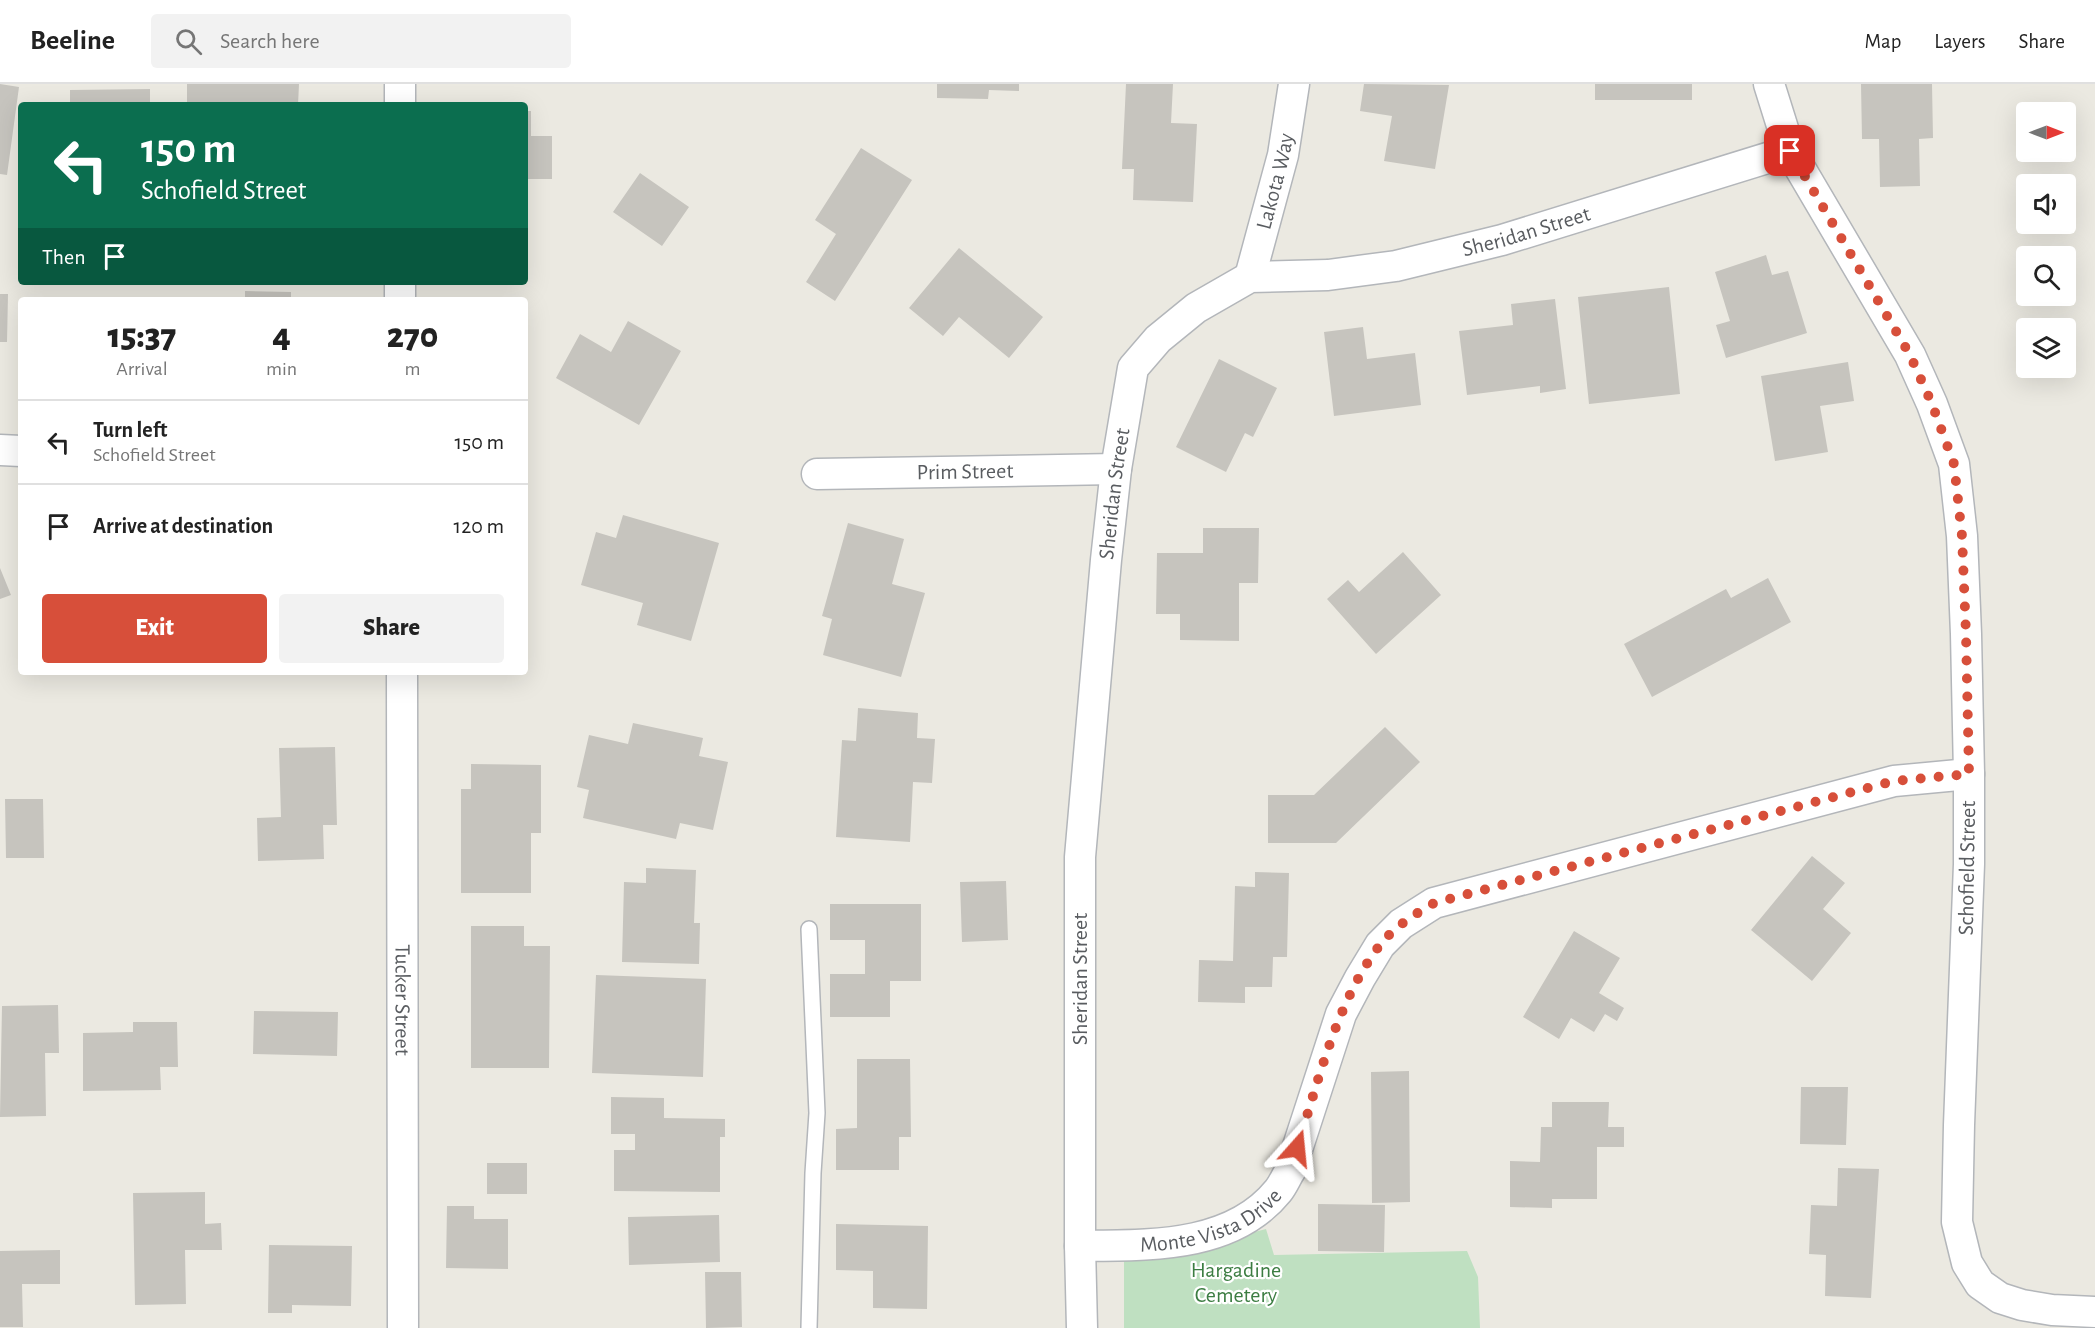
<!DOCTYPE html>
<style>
body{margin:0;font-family:"Alegreya Sans",sans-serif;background:#f2f2f2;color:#222;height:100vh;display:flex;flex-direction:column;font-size:22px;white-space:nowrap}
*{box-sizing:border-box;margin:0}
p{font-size:20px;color:#767676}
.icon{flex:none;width:33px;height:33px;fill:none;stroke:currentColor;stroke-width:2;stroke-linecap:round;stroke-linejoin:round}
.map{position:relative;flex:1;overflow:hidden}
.drawer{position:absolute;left:18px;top:213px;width:510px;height:378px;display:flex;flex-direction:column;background:#fff;border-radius:6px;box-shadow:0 6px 24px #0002}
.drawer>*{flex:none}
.hud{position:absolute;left:18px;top:18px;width:510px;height:183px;border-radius:6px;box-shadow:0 6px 24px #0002;background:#0b6e4f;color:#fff;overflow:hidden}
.needle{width:39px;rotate:90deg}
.buttons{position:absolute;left:2016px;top:18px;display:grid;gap:12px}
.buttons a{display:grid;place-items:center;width:60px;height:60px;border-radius:6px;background:#fff;box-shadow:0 6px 24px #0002;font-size:30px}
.pin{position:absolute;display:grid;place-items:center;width:51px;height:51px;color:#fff;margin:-26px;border-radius:12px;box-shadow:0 3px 9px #0006}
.me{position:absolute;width:66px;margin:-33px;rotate:18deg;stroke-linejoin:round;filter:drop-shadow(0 0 4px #0008)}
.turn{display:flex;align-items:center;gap:21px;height:126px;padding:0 24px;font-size:27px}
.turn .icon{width:78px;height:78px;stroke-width:2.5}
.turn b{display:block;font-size:42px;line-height:51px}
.then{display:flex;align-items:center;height:57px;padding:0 24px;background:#0003;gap:12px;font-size:22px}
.eta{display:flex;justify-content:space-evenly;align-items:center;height:102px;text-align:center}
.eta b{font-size:36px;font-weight:800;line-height:42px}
.action{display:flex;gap:12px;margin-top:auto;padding:12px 24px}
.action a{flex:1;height:69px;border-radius:6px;background:#d74f3a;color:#fff;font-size:24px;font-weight:800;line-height:69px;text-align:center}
.action a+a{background:#f2f2f2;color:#222}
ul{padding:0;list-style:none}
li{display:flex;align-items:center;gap:18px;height:84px;padding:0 24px;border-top:2px solid #e0e0e0}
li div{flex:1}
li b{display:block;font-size:22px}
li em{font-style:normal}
header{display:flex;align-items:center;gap:36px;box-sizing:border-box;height:84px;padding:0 30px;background:#fff;border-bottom:2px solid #e0e0e0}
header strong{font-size:28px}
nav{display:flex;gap:33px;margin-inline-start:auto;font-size:21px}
.search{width:420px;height:54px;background:#f2f2f2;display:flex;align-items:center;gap:15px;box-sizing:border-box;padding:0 21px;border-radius:6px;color:#767676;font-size:22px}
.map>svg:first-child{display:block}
</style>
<header>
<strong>Beeline</strong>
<div class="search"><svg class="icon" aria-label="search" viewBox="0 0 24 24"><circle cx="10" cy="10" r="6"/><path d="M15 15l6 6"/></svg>Search here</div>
<nav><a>Map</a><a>Layers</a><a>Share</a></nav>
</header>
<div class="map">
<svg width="2095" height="1244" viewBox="0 0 2095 1244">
<rect width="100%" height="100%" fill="#ebe9e1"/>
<path fill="#bfe0c1" d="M1266,1145l8,26 193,-4 11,26 2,51h-356v-68l53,-8z"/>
<path fill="#c6c4be" d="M0,0l19,3 -12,88 -7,-1z
M187,0h112l-1,21h-111z
M937,0h82v7l-30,-1 -1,9 -51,-1z
M1126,0h47l-2,39 26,1 -4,78 -60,-2 1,-31h-12z
M1364,0l85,1 -14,84 -51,-8 8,-45 -32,-5z
M1595,0h97v16h-97z
M1861,0h71l1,54 -14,1 1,47 -40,1 -1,-48h-17z
M150,5v16h-80v-15z
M525,27h6v25h21v43h-27z
M861,64l51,32 -77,121 -29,-19 30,-48 -21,-14z
M640,89l49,34 -27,39 -49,-34z
M959,164l84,69 -34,41 -50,-41 -16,19 -34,-28z
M1766,171l6,20 16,-4 19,62 -81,25 -10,-33 14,-4 -15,-49z
M1669,203l11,107 -91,10 -11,-107z
M245,207l46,1v8h-46z
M0,210h8l-1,48h-7z
M1555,215l11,90 -26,4v-7l-73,9 -8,-64 54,-6 -2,-21z
M628,237l53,30 -42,74 -83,-47 24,-44 31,18z
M1363,243l4,32 48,-6 6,52 -87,11 -10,-84z
M1219,275l58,29 -24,49 -8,-4 -19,39 -50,-25z
M1848,278l6,39 -34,5 8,46 -53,9 -14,-85z
M623,431l96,28 -28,98 -54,-16 6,-22 -62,-18 15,-53 20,6z
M848,439l56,16 -12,45 33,9 -24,84 -78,-22 9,-36 -10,-3z
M1203,444h56l-1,55h-19v58l-59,-1v-26h-24l1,-61h46z
M1403,468l38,43 -65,59 -49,-55 21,-19 11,12z
M0,484l11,27 -11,4z
M1768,494l23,44 -139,75 -28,-53 102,-55 5,9z
M858,624l60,5 -1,25 18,1 -3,44 -19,-1 -3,60 -74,-5 6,-97 14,1z
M633,639l70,15 -4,18 29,6 -15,68 -33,-7 -4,16 -93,-21 6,-28 -12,-3 12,-52 39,9z
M1385,643l35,35 -84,81h-68v-48h46z
M335,663l2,78h-14l1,34 -66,2 -1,-43 24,-1 -2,-69z
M471,680l70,1v68h-10v60h-70v-104h10z
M5,715h38l1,59h-38z
M1812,772l33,27 -22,26 28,24 -39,48 -61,-51z
M646,784l50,2 -2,53h6l-1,41 -77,-2 2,-80 22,1z
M1255,788l34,1 -2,84h-14l-1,30h-27v16l-47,-1 1,-42 34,1 2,-75 20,1z
M1006,797l2,59 -46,2 -2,-60z
M830,820h91v77h-31v36h-60v-43h35v-34h-35z
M471,842h53v20h26l-1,122h-78z
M1574,847l46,27 -21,35 25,15 -7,13 -12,-7 -11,18 -23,-14 -12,21 -36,-22z
M596,891l110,4 -3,98 -111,-4z
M58,921l1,48h-14l1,63 -46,1 2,-111z
M254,927l84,1 -1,44 -84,-2z
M133,938h44l1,45h-18l1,23 -78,1v-58l50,-1z
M857,975h53l1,78h-12v33h-63v-41l21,-1z
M1409,987l1,131 -38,1 -1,-131z
M1801,1003h47l-2,58 -46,-1z
M611,1013l53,1v20l61,1v18h-5v55l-106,-1v-41h21v-16h-24z
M1552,1018h57l-1,25h16v20h-27v52h-45v9l-42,-1v-46l30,1 1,-35h11z
M487,1079h40v31h-40z
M1838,1084l41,1 -8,129 -46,-2 1,-41 -17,-1 2,-49 26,1z
M205,1108v32l16,-1 1,27h-37l1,54 -51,1 -2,-112z
M1318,1120l67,1 -1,47 -66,-1z
M447,1122h27v13h34v50l-62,-1z
M719,1131l1,47 -91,3 -1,-48z
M836,1140l92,2 -1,83 -54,-1v-37l-37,-1z
M269,1161l83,1 -1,60 -59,-1v8h-24z
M60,1166v34h-38l1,43h-23v-76z
M705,1188h36l1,55 -36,1z"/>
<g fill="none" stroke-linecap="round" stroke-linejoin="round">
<defs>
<path id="service" d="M809,845l8,184 -4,60 -4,155"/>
<g id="minor">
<path d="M1769,0l21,67 120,204 22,49 22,60 8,72 4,98 3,140v90l-10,261 -2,97 10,41 13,21 20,14 22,7 30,5 43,2"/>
<path d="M400,21v-21"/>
<path id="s1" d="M1250,193l33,-122 11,-71"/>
<path d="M400,198v18"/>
<path d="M0,366l21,1"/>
<path id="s2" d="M817,390l299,-5"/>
<path id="s3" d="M402,588l1,656"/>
<path id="s4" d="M1080,1162c67,-1 151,3 198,-55 5,-6 8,-14 12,-20l51,-157 19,-36 20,-33 21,-21 33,-21 460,-122 75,-7"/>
<path id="s5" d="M1082,1244l-2,-82v-389l26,-297 10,-91 17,-101 25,-29 38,-31 54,-31 78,-2 68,-9 106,-26 288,-89"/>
</g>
</defs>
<use href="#service" stroke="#b3b6ba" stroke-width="18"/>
<use href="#minor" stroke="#b3b6ba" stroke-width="33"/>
<use href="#service" stroke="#fff" stroke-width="15"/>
<use href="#minor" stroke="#fff" stroke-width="30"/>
</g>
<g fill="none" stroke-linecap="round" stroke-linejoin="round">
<path stroke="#d74f3a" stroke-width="10" stroke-dasharray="0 18" d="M1297,1064c21,-65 40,-148 83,-203 14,-18 34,-30 54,-42l460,-122 75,-7 -3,-140 -4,-98 -8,-72 -22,-60 -22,-49 -120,-204"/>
</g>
<g text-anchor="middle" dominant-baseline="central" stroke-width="4.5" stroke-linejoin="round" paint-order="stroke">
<g font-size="22" fill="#595c60" stroke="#fff">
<text stroke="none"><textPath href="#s1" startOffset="99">Lakota Way</textPath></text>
<text stroke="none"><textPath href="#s5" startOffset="1394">Sheridan Street</textPath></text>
<text stroke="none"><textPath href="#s2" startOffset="148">Prim Street</textPath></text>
<text stroke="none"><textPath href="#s5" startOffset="836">Sheridan Street</textPath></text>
<text transform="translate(1967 784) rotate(-89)">Schofield Street</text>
<text transform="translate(1080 895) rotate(-90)">Sheridan Street</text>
<text stroke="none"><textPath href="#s3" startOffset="328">Tucker Street</textPath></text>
<text stroke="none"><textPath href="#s4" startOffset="136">Monte Vista Drive</textPath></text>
</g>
<g font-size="22" fill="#3c7d42" stroke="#fff">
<text x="1236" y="1186">Hargadine<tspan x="1236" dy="25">Cemetery</tspan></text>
</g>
</g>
</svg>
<div class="buttons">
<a><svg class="needle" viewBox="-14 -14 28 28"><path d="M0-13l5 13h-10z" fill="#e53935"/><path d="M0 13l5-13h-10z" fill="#767676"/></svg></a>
<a><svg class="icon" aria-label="sound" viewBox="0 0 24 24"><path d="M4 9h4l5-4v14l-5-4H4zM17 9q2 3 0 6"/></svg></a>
<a><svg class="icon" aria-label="search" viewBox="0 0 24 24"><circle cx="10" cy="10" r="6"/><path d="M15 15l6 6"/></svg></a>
<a><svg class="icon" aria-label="layers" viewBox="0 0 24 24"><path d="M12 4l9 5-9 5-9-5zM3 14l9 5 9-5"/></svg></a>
</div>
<div class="pin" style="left:1790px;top:67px;background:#d93025"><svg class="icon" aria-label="arrive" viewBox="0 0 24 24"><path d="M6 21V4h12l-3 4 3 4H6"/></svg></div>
<svg class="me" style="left:1297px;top:1064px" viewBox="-20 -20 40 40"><path d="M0-17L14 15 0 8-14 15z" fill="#d74f3a" stroke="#fff" stroke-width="4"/></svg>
<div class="hud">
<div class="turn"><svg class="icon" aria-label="left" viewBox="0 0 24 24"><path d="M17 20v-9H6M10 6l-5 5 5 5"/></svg><div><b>150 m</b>Schofield Street</div></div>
<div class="then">Then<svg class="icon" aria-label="arrive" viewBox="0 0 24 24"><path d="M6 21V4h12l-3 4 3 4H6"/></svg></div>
</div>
<section class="drawer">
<div class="eta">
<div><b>15:37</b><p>Arrival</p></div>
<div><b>4</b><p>min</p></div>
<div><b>270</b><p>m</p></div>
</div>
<ul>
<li><svg class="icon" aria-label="left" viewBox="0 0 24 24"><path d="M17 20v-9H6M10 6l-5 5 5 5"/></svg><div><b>Turn left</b><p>Schofield Street</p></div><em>150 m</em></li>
<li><svg class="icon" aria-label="arrive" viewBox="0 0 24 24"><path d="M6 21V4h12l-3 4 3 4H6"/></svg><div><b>Arrive at destination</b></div><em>120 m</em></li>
</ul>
<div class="action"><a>Exit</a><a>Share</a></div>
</section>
</div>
